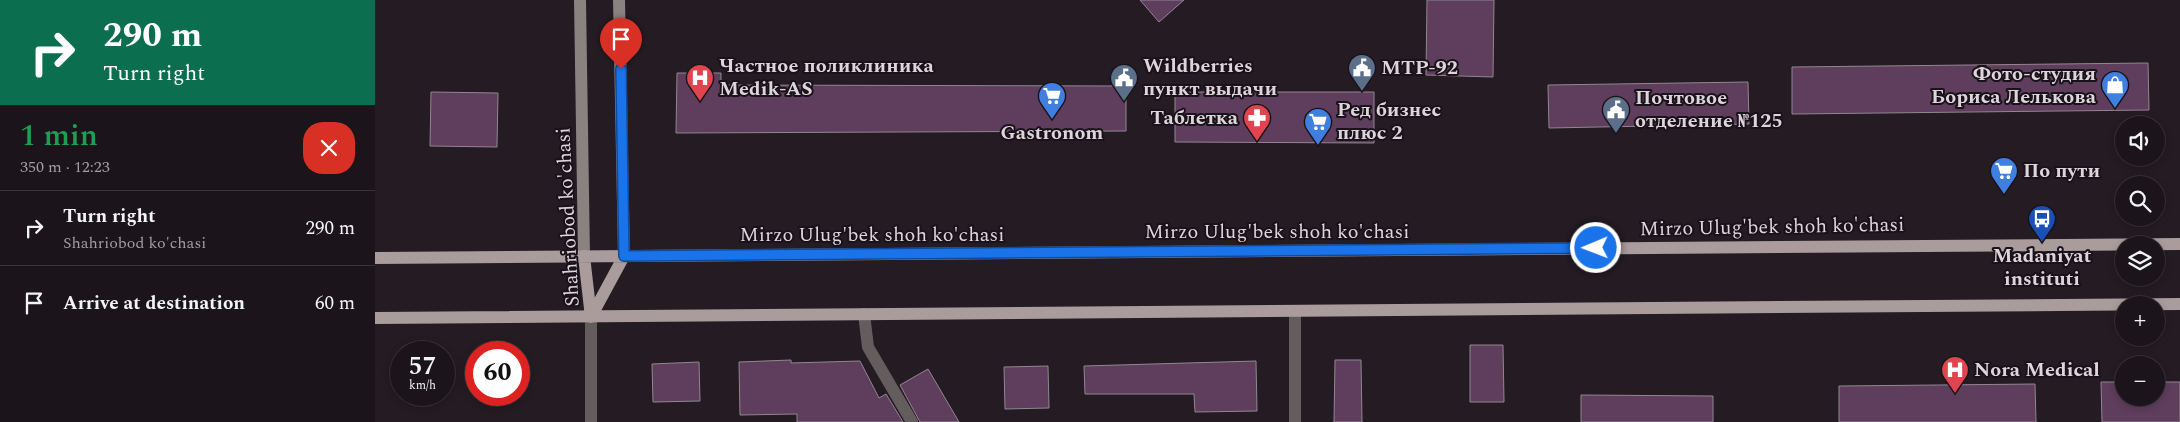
<!DOCTYPE html>
<meta charset="utf-8">
<style>
body{margin:0;font-family:Spectral,serif;background:#241d23;color:#f1f3f6;height:100vh;display:flex;flex-direction:column;font-size:19px;white-space:nowrap}
*{box-sizing:border-box;margin:0}
p{font-size:16px;color:#a09ea2}
.icon{flex:none;width:28px;height:28px;fill:none;stroke:currentColor;stroke-width:2;stroke-linecap:round;stroke-linejoin:round}
.map{position:relative;flex:1;overflow:hidden}
.panel{display:flex;flex-direction:column;background:#1b141a;width:375px}
.panel>*{flex:none}
.banner{background:#0b6e4f;color:#fff;overflow:hidden}
.controls{position:absolute;left:1740px;top:116px;display:grid;gap:10px}
.controls a{display:grid;place-items:center;width:50px;height:50px;border-radius:50%;background:#1b141a;box-shadow:0 2px 8px #0003,0 0 0 1px #393339;font-size:25px}
.speed{position:absolute;left:15px;top:341px;display:flex;gap:10px;font-size:25px;font-weight:700;text-align:center}
.speed>*{display:grid;place-content:center;width:65px;height:65px;border-radius:50%;background:#1b141a;box-shadow:0 2px 8px #0003,0 0 0 1px #393339;line-height:1}
.speed small{font-size:12px;font-weight:400}
.speed .limit{border:8px solid #d22;background:#fff;color:#111}
.pin{position:absolute;display:grid;place-items:center;width:42px;height:42px;color:#fff;margin:-51px -21px;border-radius:50% 50% 50% 0;rotate:-45deg;box-shadow:0 0 5px #0007}
.pin .icon{rotate:45deg}
.me{position:absolute;width:55px;margin:-28px;rotate:269deg;stroke-linejoin:round;filter:drop-shadow(0 0 4px #0008)}
.turn{display:flex;align-items:center;gap:18px;height:105px;padding:0 20px;font-size:22px}
.turn .icon{width:65px;height:65px;stroke-width:2.5}
.turn b{display:block;font-size:35px;line-height:42px}
.round{display:grid;place-items:center;flex:none;width:52px;height:52px;border-radius:20px;background:#241d23}
.overview{display:flex;align-items:center;justify-content:space-between;height:85px;padding:0 20px}
h1{font-size:30px;font-weight:600;line-height:38px;color:#1e9e55}
ul{padding:0;list-style:none}
li{display:flex;align-items:center;gap:15px;height:75px;padding:0 20px;border-top:1px solid #393339}
li div{flex:1}
li b{display:block;font-size:19px}
li em{font-style:normal}
main{display:flex;flex:1;min-height:0}
.map>svg:first-child{display:block}
</style>
<main>
<section class="panel">
<div class="banner">
<div class="turn"><svg class="icon" aria-label="right" viewBox="0 0 24 24"><path d="M7 20v-9h11M14 6l5 5-5 5"/></svg><div><b>290 m</b>Turn right</div></div>
</div>
<div class="overview"><div><h1>1 min</h1><p>350 m · 12:23</p></div><a class="round" style="background:#d93025;color:#fff"><svg class="icon" aria-label="close" viewBox="0 0 24 24"><path d="M6 6l12 12M18 6L6 18"/></svg></a></div>
<ul>
<li><svg class="icon" aria-label="right" viewBox="0 0 24 24"><path d="M7 20v-9h11M14 6l5 5-5 5"/></svg><div><b>Turn right</b><p>Shahriobod ko'chasi</p></div><em>290 m</em></li>
<li><svg class="icon" aria-label="arrive" viewBox="0 0 24 24"><path d="M6 21V4h12l-3 4 3 4H6"/></svg><div><b>Arrive at destination</b></div><em>60 m</em></li>
</ul>
</section>
<div class="map">
<svg width="1805" height="422" viewBox="0 0 1805 422">
<rect width="100%" height="100%" fill="#241b23"/>
<path fill="#5f3d5c" stroke="#928791" d="M765,0h44l-25,22z
M1052,0h67l-1,77 -67,-2z
M1773,63l1,47 -357,4v-47z
M302,73h44v12l405,1v45l-450,2z
M1373,82l1,42 -200,4 -1,-43z
M56,92l67,1 -1,54 -67,-1z
M800,92h199v51l-199,-1z
M1095,345h33l1,57h-34z
M416,360v3l69,-2 19,37 7,-4 17,28h-106v-8l-57,1 -1,-53z
M960,360h26l1,62h-28z
M881,361l1,50 -62,1 -1,-18h-109l-1,-28z
M324,362l1,39 -47,1 -1,-38z
M673,366l1,42 -44,1 -1,-42z
M553,369l31,53h-39l-20,-37z
M1726,382h23v16h32v-16h24v40h-78z
M1660,384l1,38h-197v-36z
M1206,395l132,1v26h-132z"/>
<g fill="none" stroke-linecap="round" stroke-linejoin="round">
<path stroke="#645d5d" stroke-width="12" d="M489,314l4,33 44,75
M920,422v-111"/>
<path stroke="#645d5d" stroke-width="12" d="M216,422v-105"/>
<path stroke="#8b8180" stroke-width="12" d="M205,0l4,256
M244,0l5,256"/>
<path stroke="#aa9c9c" stroke-width="12" d="M209,256l7,61
M0,258l1805,-14
M216,317l33,-61
M0,318l1805,-14"/>
</g>
<g fill="none" stroke-linecap="round" stroke-linejoin="round">
<defs>
<path id="route" d="M246,69l3,187 972,-8"/>
</defs>
<use href="#route" stroke="#114b97" stroke-width="12"/>
<use href="#route" stroke="#1a73e8" stroke-width="9"/>
</g>
<defs>
<symbol id="civic-pin" viewBox="-11 -11 22 30"><path d="M0 17L-7.5 6A9.5 9.5 0 1 1 7.5 6Z" fill="#5c6f8a" stroke="#1a121a"/><path d="M-.6-6.5H3V-4.5H.6V-3L4-1V1h2V6H-6V1h2V-1L-.6-3ZM-1.2 2.5V6h2.4V2.5Z" fill="#fff"/></symbol>
<symbol id="hospital-pin" viewBox="-11 -11 22 30"><path d="M0 17L-7.5 6A9.5 9.5 0 1 1 7.5 6Z" fill="#e0444e" stroke="#1a121a"/><path d="M-5-5h3v3.5h4V-5h3V5h-3V1.5h-4V5h-3Z" fill="#fff"/></symbol>
<symbol id="shop-pin" viewBox="-11 -11 22 30"><path d="M0 17L-7.5 6A9.5 9.5 0 1 1 7.5 6Z" fill="#3f7fe0" stroke="#1a121a"/><path d="M-5-2.5h2.3a2.7 3.5 0 0 1 5.4 0H5L5.5 6h-11ZM-1.5-2.5h3a1.5 2.3 0 0 0-3 0Z" fill="#fff"/></symbol>
<symbol id="supermarket-pin" viewBox="-11 -11 22 30"><path d="M0 17L-7.5 6A9.5 9.5 0 1 1 7.5 6Z" fill="#3f7fe0" stroke="#1a121a"/><path d="M-6-5.5h2.5l.6 2H6L4.5 2H-2.5L-4.4-4H-6ZM-1.5 3.2a1.3 1.3 0 1 0 .1 0ZM3 3.2a1.3 1.3 0 1 0 .1 0Z" fill="#fff"/></symbol>
<symbol id="pharmacy-pin" viewBox="-11 -11 22 30"><path d="M0 17L-7.5 6A9.5 9.5 0 1 1 7.5 6Z" fill="#e0444e" stroke="#1a121a"/><path d="M-2-6h4v4h4v4h-4v4h-4v-4h-4v-4h4Z" fill="#fff"/></symbol>
<symbol id="bus-pin" viewBox="-11 -11 22 30"><path d="M0 17L-7.5 6A9.5 9.5 0 1 1 7.5 6Z" fill="#1a4fb4" stroke="#1a121a"/><path d="M-5-6H5V4H4V6H2V4H-2V6H-4V4H-5ZM-3.5-4V0h7V-4ZM-3.5 1.2v1.5H-2V1.2ZM2 1.2v1.5H3.5V1.2Z" fill="#fff"/></symbol>
</defs>
<g fill-rule="evenodd">
<use href="#civic-pin" x="971" y="52" width="32" height="43"/>
<use href="#hospital-pin" x="309" y="62" width="32" height="43"/>
<use href="#civic-pin" x="733" y="62" width="32" height="43"/>
<use href="#shop-pin" x="1724" y="69" width="32" height="43"/>
<use href="#supermarket-pin" x="661" y="80" width="32" height="43"/>
<use href="#civic-pin" x="1225" y="94" width="32" height="43"/>
<use href="#pharmacy-pin" x="866" y="102" width="32" height="43"/>
<use href="#supermarket-pin" x="927" y="106" width="32" height="43"/>
<use href="#supermarket-pin" x="1613" y="155" width="32" height="43"/>
<use href="#bus-pin" x="1651" y="203" width="32" height="43"/>
<use href="#hospital-pin" x="1564" y="354" width="32" height="43"/>
</g>
<g text-anchor="middle" dominant-baseline="central" stroke-width="4" stroke-linejoin="round" paint-order="stroke">
<g font-size="20" font-weight="bold" fill="#dcd6db" stroke="#1a121a" text-anchor="start">
<text x="344" y="66">Частное поликлиника<tspan x="344" dy="23">Medik-AS</tspan></text>
<text x="768" y="66">Wildberries<tspan x="768" dy="23">пункт выдачи</tspan></text>
<text x="1006" y="68">MTP-92</text>
<text x="1721" y="74" text-anchor="end">Фото-студия<tspan x="1721" dy="23">Бориса Лелькова</tspan></text>
<text x="1260" y="98">Почтовое<tspan x="1260" dy="23">отделение №125</tspan></text>
<text x="962" y="110">Ред бизнес<tspan x="962" dy="23">плюс 2</tspan></text>
<text x="863" y="118" text-anchor="end">Таблетка</text>
<text x="677" y="133" text-anchor="middle">Gastronom</text>
<text x="1648" y="171">По пути</text>
<text x="1667" y="256" text-anchor="middle">Madaniyat<tspan x="1667" dy="23">instituti</tspan></text>
<text x="1599" y="370">Nora Medical</text>
</g>
<g font-size="20" fill="#dcd6db" stroke="#1a121a">
<text transform="translate(193 217) rotate(-93)">Shahriobod ko'chasi</text>
<text transform="translate(1397 227) rotate(-1)">Mirzo Ulug'bek shoh ko'chasi</text>
<text x="902" y="232">Mirzo Ulug'bek shoh ko'chasi</text>
<text x="497" y="235">Mirzo Ulug'bek shoh ko'chasi</text>
</g>
</g>
</svg>
<div class="controls">
<a><svg class="icon" aria-label="sound" viewBox="0 0 24 24"><path d="M4 9h4l5-4v14l-5-4H4zM17 9q2 3 0 6"/></svg></a>
<a><svg class="icon" aria-label="search" viewBox="0 0 24 24"><circle cx="10" cy="10" r="6"/><path d="M15 15l6 6"/></svg></a>
<a><svg class="icon" aria-label="layers" viewBox="0 0 24 24"><path d="M12 4l9 5-9 5-9-5zM3 14l9 5 9-5"/></svg></a>
<a>+</a>
<a>−</a>
</div>
<div class="speed"><div>57<small>km/h</small></div><div class="limit">60</div></div>
<div class="pin" style="left:246px;top:69px;background:#d93025"><svg class="icon" aria-label="arrive" viewBox="0 0 24 24"><path d="M6 21V4h12l-3 4 3 4H6"/></svg></div>
<svg class="me" style="left:1221px;top:248px" viewBox="-20 -20 40 40"><circle r="17" fill="#1a73e8" stroke="#fff" stroke-width="3"/><path d="M0-11L8 9 0 5-8 9z" fill="#fff"/></svg>
</div>
</main>
